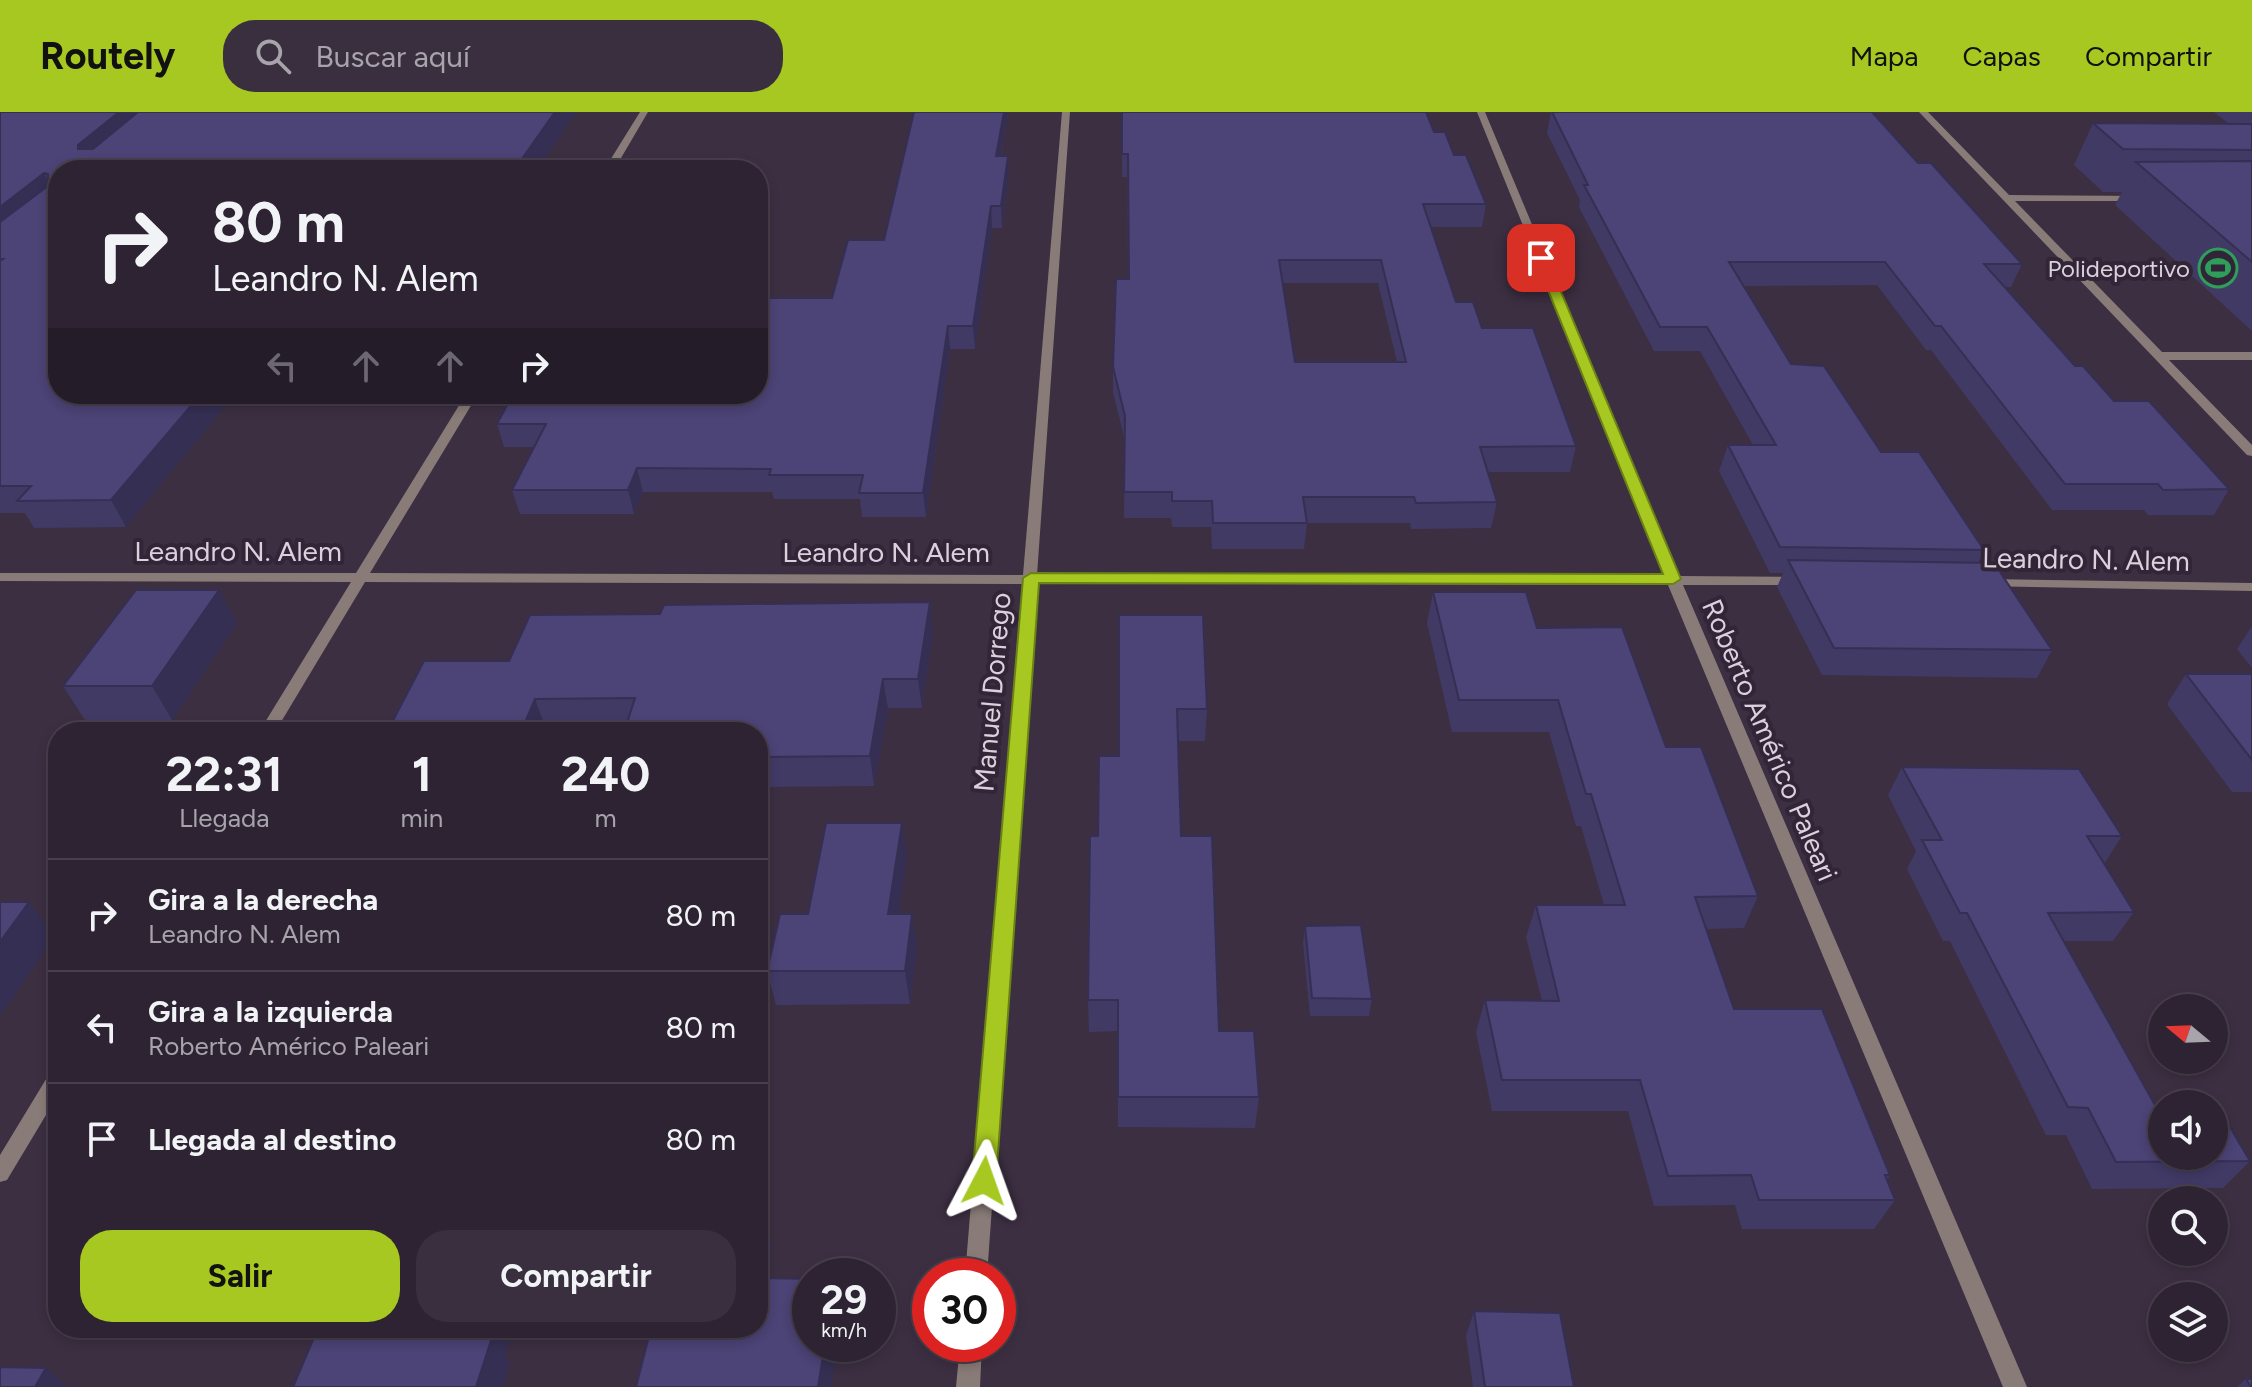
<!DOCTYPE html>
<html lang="es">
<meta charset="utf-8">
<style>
body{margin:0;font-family:Figtree,sans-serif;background:#392f3e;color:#f1f3f6;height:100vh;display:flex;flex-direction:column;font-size:30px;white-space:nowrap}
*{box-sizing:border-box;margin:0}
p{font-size:26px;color:#a7a4ac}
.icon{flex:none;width:44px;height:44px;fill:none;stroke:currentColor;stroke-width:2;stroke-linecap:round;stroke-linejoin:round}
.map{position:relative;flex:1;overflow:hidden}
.panel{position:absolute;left:48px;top:610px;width:720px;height:616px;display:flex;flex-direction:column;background:#2d2332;border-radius:32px;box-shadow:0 4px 12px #0003,0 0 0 2px #48404d}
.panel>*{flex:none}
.banner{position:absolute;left:48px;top:48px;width:720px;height:244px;border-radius:32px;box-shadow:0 4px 12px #0003,0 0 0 2px #48404d;background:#2d2332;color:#f1f3f6;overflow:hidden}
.needle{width:52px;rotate:289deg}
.tools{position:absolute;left:2148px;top:882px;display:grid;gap:16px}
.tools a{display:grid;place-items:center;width:80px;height:80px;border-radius:50%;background:#2d2332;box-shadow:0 4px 12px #0003,0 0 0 2px #48404d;font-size:40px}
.speed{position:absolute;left:792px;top:1146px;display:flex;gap:16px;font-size:40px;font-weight:700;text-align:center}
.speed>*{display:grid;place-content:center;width:104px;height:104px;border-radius:50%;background:#2d2332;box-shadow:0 4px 12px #0003,0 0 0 2px #48404d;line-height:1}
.speed small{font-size:20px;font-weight:400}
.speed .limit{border:12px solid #d22;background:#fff;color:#111}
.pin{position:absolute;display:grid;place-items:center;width:68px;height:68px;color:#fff;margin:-34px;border-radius:16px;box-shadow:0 4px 12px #0006}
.me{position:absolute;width:88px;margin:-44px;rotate:4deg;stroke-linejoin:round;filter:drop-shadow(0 0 6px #0008)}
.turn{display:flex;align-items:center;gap:28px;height:168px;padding:0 32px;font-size:36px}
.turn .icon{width:104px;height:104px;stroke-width:2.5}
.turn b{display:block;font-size:56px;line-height:68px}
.lanes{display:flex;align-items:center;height:76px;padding:0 32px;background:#0003;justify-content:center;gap:40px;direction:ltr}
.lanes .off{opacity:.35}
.eta{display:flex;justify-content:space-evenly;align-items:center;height:136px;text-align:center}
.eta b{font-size:48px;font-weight:700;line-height:56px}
.action{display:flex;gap:16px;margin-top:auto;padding:16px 32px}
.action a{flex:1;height:92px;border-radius:32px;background:#a6c820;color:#111;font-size:32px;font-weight:700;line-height:92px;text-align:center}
.action a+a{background:#392f3e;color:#f1f3f6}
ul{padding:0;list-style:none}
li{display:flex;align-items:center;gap:24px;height:112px;padding:0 32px;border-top:2px solid #48404d}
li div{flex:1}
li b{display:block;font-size:30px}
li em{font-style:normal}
header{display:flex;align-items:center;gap:48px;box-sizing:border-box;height:112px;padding:0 40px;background:#a6c820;color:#111}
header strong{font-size:38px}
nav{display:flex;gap:44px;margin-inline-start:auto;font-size:28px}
.search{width:560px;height:72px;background:#392f3e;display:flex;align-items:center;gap:20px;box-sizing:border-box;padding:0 28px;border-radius:32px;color:#a7a4ac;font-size:30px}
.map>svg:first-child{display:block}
</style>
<header>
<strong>Routely</strong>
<div class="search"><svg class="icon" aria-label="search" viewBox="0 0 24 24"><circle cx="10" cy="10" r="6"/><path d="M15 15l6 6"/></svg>Buscar aquí</div>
<nav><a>Mapa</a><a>Capas</a><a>Compartir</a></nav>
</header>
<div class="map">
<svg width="2252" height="1275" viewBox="0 0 2252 1275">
<rect width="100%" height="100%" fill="#3c2f42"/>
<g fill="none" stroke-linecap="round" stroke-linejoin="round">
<path fill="#897c78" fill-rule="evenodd" d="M640,0h8l-34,58h-10z
M1062,0h8l-33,463 628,1 -188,-464h8l194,464 119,1 7,4 -7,4h-115l344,802h-24l-335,-802 -631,-1 -50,692h-22l57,-692 -657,-2 -90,150h-16l92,-150 -351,-1v-8h356l110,-179h12l-108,179 653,2z
M1919,0h9l81,83 136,1 1,2 -5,3h-126l147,151h90v8h-83l83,85v11l-5,-1z
M1986,467l266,4v8l-271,-5 -2,-3z
M58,957v26l-51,85 -7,2v-27l51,-84z
M960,1232h22l-2,43h-24z"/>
</g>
<path fill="#413a65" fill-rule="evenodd" d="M0,0h576l-39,58h-479l68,357 -92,1 -9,-15h-25z
M1122,0l312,20 20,23 32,49 -4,23h-51l25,75 26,26 94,118 -6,26h-82l9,30 -6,26 -80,1 -1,-6h-103l-3,26h-92l-1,-22h-39l-1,-9h-47l1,-77 -12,-49v-25l15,-88 -1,-102h-5zM1282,171h96l19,79h-102z
M1551,0l367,51 104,101 -11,23h-6l70,79 39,35 115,88 -15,26h-66l-4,-5h-92l-121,-160h-5l-49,-65 -134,1 48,78 90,88 103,98 -6,13 74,87 -15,28 -215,-3 -45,-88 6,-14h-13l-51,-102 9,-26h25l-53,-94h-46l-75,-144 1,-7 -33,-67z
M2214,0h38v219l-137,-126 7,-13h-19l-29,-27 19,-42 136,1z
M1008,2l-7,42 8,21 -7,51h-10l-17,121h-25l-24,168h-64l-2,-18h-86l-2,-7h-129l-9,22h-114l-8,-24 22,-43h-30l-7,-23 335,-126 52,-58z
M1433,480l104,36 129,119 92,149 -14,32 -38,1 28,80 156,166 -3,5 8,20 -21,29h-132l-7,-24 -81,1 -26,-95h-136l-16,-79 9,-32 57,1 -16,-64 10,-32h68l-23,-79h-5l-27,-94h-97l-25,-109z
M930,490l3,29 -11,77h-34l-14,78 -116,1v-55l-133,-4 -79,1 -2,3h-157l122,-71 151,-47z
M1119,503l88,94 -2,32h-27l3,95 38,195 40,66 -4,31 -137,-1v-96l-29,1 -1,-32 10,-164 21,-80z
M237,511l-65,97h-87l-22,-34z
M2252,514v42l-15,-19z
M2186,562h66v118h-20l-65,-88z
M1902,655l220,69 -18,28 30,48 -21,29h-49l92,166 94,54 -27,27 -131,1 -26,-54h-20l-96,-194h-7l-36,-72 9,-18 -28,-56z
M907,745l-9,57 19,34 -7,56 -134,1 -9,-34 41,-57z
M1305,814l67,73 -3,17h-59l-7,-73z
M1474,1199l100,76h-101l-7,-51z
M2246,1267l6,8h-15z"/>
<path fill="#352f53" d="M119,0h36l-66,56 -11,-19v-4z
M555,0h21l-39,58h-23z
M1004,0h4v2l-11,63 -1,-21z
M1008,44l1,21 -7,51 -1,-22z
M44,61l12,24 -56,44v-34z
M991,94l1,22 -17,121 -2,-23z
M948,214l2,23 -24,168 -3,-24z
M201,282h34l-109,133 -15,-27z
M637,356l6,24 -9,22 -6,-24z
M219,478l18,33 -65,97 -20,-34z
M930,490l3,29 -11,77 -4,-29z
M883,567l5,29 -14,78 -4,-30z
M535,587l11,30 -2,3h-23z
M902,711l5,34 -13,91 -6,-34z
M29,790l26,34 -55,80v-74z
M912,802l5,34 -7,56 -5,-33z
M763,1104l9,29 -12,61 -2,-5v-63z
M487,1216h27l-9,28 5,8 -7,23h-27l8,-50z
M825,1232h13l-7,43h-13z
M46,1256l22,19h-33z"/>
<path fill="#4c4376" stroke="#352f53" stroke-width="2" fill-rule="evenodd" d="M0,0h119l-41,33v4h15l45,-37h417l-41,58h-456v224h143l-90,106 -94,1 14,-15h-31v-225l3,-2h-3v-37l48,-36v-12l-4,-1 -44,34z
M914,0h90l-8,44h12l-7,50h-10l-18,120h-25l-25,167h-64l4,-18h-94l2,-6 -134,-1 -9,22h-116l34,-66h-49l16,-30h245v-96h74l16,-58h36z
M1122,0h304l8,20h11l9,23h12l20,49h-63l33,98h17l9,26h51l43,118 -96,1 17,55 -81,1 -2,-6h-111l4,26h-94l-1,-22h-40v-9h-48l1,-76 -12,-49 3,-88h13l-1,-125h-6zM1279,148h102l25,102h-111z
M1552,0h320l46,51h13l91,101h-38l91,102h8l31,35h35l80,88 -66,1 -5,-6h-93l-124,-158h-6l-50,-64h-156l62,102 33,2 57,86h38l65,98 -204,-3 -52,-102h48l-69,-118h-47l-76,-142h4z
M2093,11l159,1v26l-129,-1z
M2252,49v101l-116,-100z
M654,52h66l-2,6h-67z
M1788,448l206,3 58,87 -218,-2z
M136,478h83l-67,96h-89z
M1433,480h93l11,36 85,-1 44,120h35l57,149 -63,1 39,112h88l68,166h-5l10,25h-136l-8,-25 -83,1 -28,-96h-138l-17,-80 74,1 -23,-96h89l-34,-111h-5l-28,-94h-99z
M930,490l-12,77h-35l-13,77 -112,1v-25h-134l11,-34 -100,1 -14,33h-134l37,-71h85l21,-46 130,-1 4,-9z
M1119,503h84l4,94h-30l4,127h31l7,195h35l5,66h-141v-97h-30l2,-164h8l1,-80h20z
M2186,562h66v86z
M1902,655l177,2 43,67h-35l47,76 -86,1 108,194h6v49h52v-49h4l32,54 -134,1 -28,-54 -20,-1 -101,-194h-7l-38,-73h20z
M826,711h76l-14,91h24l-7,57h-138l13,-57h28z
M0,790h29l-29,40z
M1361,813l11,74 -60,-1 -7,-72z
M758,1104h5l-5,22z
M758,1166l52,1v65h15l-7,43h-182l15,-59h107z
M1474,1199l86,2 14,74h-89z
M318,1216h169l-3,9h8l-16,50h-183z
M0,1255l46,1 -11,19h-35z
M2246,1267h6v8h-1z"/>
<path fill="#a6c820" stroke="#6c8215" stroke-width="2" d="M1537,143l10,3 134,321 -8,5 -634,-1 -43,598 -4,7 -8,3 -8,-3 -4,-7 51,-603 8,-5 632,1 -128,-316z"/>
<defs>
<symbol id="stadium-ring" viewBox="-11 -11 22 22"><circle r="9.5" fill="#322537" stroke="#2e9e5b" stroke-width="1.5"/><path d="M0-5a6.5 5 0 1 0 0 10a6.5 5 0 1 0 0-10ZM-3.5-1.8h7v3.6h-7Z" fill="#2e9e5b"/></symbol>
</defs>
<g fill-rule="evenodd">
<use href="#stadium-ring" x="2196" y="134" width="44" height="44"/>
</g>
<g text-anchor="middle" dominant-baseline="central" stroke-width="8" stroke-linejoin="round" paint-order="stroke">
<g font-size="24" fill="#dad1dd" stroke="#322537" text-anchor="end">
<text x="2190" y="156">Polideportivo</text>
</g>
<g font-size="28" fill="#dad1dd" stroke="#322537">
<text x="238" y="439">Leandro N. Alem</text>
<text x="886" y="440">Leandro N. Alem</text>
<text transform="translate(2086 447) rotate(1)">Leandro N. Alem</text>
<text transform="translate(992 580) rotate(-85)">Manuel Dorrego</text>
<text transform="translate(1770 628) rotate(67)">Roberto Américo Paleari</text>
</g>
</g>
</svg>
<div class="tools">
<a><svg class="needle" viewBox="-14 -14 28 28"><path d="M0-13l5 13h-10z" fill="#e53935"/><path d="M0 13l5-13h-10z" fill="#a7a4ac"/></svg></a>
<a><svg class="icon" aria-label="sound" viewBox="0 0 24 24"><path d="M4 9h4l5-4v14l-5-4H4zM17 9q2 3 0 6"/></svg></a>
<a><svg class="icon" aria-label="search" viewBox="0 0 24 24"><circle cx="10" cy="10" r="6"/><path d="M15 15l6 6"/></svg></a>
<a><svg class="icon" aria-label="layers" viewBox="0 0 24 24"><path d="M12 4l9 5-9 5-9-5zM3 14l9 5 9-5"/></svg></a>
</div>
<div class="speed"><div>29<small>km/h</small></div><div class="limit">30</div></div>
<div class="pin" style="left:1541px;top:146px;background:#d93025"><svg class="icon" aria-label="arrive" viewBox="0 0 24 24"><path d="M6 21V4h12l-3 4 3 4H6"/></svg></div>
<svg class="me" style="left:984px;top:1069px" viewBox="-20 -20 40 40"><path d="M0-17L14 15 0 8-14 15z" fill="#a6c820" stroke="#fff" stroke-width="4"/></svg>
<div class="banner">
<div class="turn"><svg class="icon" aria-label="right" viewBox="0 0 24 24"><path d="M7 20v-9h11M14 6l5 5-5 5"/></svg><div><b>80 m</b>Leandro N. Alem</div></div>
<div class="lanes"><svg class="icon off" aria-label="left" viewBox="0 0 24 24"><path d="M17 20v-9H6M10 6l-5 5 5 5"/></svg><svg class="icon off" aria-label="ahead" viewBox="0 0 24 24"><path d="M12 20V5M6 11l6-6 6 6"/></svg><svg class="icon off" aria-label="ahead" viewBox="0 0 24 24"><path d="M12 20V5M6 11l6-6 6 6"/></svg><svg class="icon" aria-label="right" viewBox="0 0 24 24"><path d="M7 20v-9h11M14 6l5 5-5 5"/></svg></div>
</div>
<section class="panel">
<div class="eta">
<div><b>22:31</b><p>Llegada</p></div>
<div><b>1</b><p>min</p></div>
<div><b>240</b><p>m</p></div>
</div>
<ul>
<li><svg class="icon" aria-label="right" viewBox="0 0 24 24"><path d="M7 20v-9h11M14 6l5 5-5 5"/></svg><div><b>Gira a la derecha</b><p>Leandro N. Alem</p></div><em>80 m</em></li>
<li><svg class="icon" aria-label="left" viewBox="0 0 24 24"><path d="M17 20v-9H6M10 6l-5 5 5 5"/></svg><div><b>Gira a la izquierda</b><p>Roberto Américo Paleari</p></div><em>80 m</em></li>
<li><svg class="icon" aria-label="arrive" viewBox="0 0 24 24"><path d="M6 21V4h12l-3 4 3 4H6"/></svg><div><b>Llegada al destino</b></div><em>80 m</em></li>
</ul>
<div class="action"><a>Salir</a><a>Compartir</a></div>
</section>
</div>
